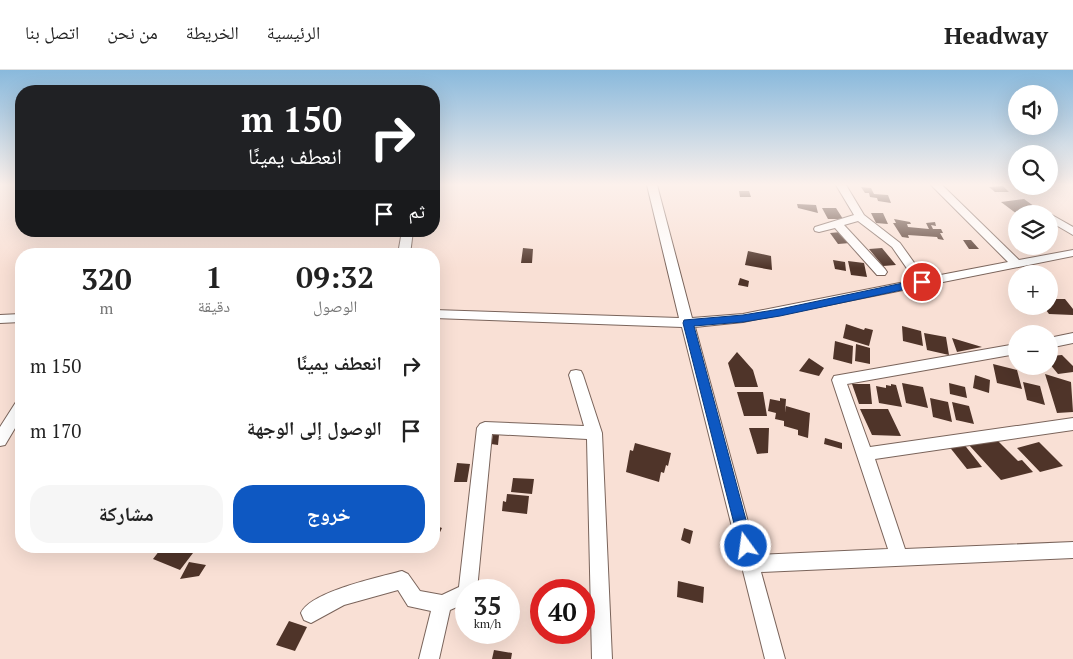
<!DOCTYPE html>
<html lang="ar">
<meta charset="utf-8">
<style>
body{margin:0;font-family:"PT Serif","Noto Naskh Arabic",serif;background:#f6f6f6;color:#222;direction:rtl;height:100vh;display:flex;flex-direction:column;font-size:19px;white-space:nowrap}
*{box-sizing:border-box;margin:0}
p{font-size:16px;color:#767676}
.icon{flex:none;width:28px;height:28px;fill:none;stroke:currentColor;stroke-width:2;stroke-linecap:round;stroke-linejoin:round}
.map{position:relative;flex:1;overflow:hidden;direction:ltr}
.sheet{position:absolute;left:15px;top:178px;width:425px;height:305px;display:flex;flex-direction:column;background:#fff;border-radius:20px;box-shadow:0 5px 20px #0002;direction:rtl}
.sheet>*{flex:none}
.guide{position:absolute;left:15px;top:15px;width:425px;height:152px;border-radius:20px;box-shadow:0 5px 20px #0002;direction:rtl;background:#202124;color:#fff;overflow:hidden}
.buttons{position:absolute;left:1008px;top:15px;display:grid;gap:10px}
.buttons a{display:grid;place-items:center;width:50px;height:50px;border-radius:50%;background:#fff;box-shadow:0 5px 20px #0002;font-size:25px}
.speed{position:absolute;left:455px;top:509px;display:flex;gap:10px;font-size:25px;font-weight:700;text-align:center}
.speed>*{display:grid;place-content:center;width:65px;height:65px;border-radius:50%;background:#fff;box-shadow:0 5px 20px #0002;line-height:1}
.speed small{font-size:12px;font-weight:400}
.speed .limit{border:8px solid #d22;background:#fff;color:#111}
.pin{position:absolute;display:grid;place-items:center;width:42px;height:42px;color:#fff;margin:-21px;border:2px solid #fff;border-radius:50%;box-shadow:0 1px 5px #0007}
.me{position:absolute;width:55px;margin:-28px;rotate:346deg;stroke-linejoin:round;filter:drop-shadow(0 0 4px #0008)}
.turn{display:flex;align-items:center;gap:18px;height:105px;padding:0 15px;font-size:22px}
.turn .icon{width:65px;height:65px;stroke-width:2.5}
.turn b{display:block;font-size:35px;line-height:42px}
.then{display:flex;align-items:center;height:48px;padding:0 15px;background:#0003;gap:10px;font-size:19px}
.eta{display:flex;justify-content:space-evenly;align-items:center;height:85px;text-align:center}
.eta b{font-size:30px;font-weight:800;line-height:35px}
.cta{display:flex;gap:10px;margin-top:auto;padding:10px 15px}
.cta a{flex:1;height:58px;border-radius:20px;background:#0e58c2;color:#fff;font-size:20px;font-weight:800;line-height:58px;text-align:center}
.cta a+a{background:#f6f6f6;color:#222}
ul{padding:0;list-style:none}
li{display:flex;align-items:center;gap:15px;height:65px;padding:0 15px}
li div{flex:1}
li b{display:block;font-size:19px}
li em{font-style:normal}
header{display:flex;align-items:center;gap:30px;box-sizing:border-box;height:70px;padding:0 25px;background:#fff;border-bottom:1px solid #e0e0e0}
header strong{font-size:24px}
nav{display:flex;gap:28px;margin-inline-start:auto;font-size:18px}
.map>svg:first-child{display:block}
</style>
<header>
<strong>Headway</strong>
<nav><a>الرئيسية</a><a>الخريطة</a><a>من نحن</a><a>اتصل بنا</a></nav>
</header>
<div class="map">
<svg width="1073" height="589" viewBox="0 0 1073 589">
<rect width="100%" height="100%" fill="#f9e0d5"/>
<path fill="#4f3429" d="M1003,116l6,6h-14l-6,-5z
M861,117l10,1 3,6 14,1 3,8 -13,-2 -1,-3 -7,-1 -1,-4h-4z
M739,121h10l2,6h-11z
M1024,129l21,15h-28l-16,-12z
M797,134l19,1 2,8 -20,-5z
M822,138h14l7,11h-15z
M871,143h12l5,11 -12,-1z
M894,149l16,3 1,2h-4l1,3 21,2 -3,-6 9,-1 1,4 -5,-1 2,4h8l2,4h-3l4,7 -6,-1 -1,-2 -29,-2 1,3 -7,-1 -9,-14h3z
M841,162l9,11 -12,1 -8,-11z
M963,170h8l8,9h-10z
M523,178l10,1 -1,14h-11z
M882,178l14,17 -13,1 -14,-17z
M748,181l23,5 1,14 -27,-5z
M833,190l12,2 1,9 -11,-2z
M848,191l16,2 3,14 -16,-2z
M740,208l9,3 -1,6 -10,-2z
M1049,226l2,3h14l8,10v6l-24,-1 -6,-8h6z
M846,254l18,6 1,-2 8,2 -4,16 -26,-8z
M902,256l19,5 2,15 -20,-5z
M924,263l22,4 3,18 -22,-5z
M952,268l30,9 -25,5z
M835,271l18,5 -1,18 -19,-5z
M856,274l14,4v16l-15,-3z
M737,282l16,18 5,17h-23l-7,-24z
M1062,285l11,11v6l-15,2 -9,-11v-7z
M809,288l15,10 -5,8 -20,-5z
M993,294l24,6 5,19 -25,-6z
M1045,304l26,8 2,30 -16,1z
M975,305l15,5 -1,13 -16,-5z
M1023,312l17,4 5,19 -18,-5z
M902,313l21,4 5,21 -22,-5z
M949,313l16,4 2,11 -17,-4z
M852,314h18l2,20h-13z
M891,314l5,1 6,22 -23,-4 -3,-17 10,2v-3l5,1z
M737,322h26l4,24h-23z
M780,328l6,1 -1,14 1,-7 24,7 -2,25 -10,-3v-5l-14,-4v-5l-9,-2 1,-6 -8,-2 2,-12 10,2z
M930,328l18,4 4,20 -19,-5z
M952,332l17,4 5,18 -18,-4z
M860,339h28l13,27 -29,-1z
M749,358h20l-1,25 -11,1z
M493,365h6l-1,10 -7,-1z
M825,368l17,5v6l-18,-5z
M996,369l22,22 4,-1 11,12 -32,8 -32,-35z
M1039,372l24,24 -23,6 -23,-24z
M635,373l36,10 -3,13 -2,-1 -2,8 -3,-1 -2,10 -33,-10 4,-22 3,1z
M963,373l19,24 -15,2 -19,-24z
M457,393l13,1 -3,18h-13z
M513,408l21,1 -2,15 -21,-2z
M507,424l22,2 -2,18 -25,-3 1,-10 3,1z
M434,455l8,3 -8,17z
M684,458l9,3 -3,13 -9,-4z
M163,476h14l16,7 -13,17 -27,-11z
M189,492l17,3 -7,11 -19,3z
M678,511l26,6 -1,16 -26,-6z
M289,551l18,6 -12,24 -19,-6z
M494,580l18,3 -1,6h-19z"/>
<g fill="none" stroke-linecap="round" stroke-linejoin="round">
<defs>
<path id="minor" d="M647,115h10l35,133 51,-4 172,-34 -23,-33 -34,-26 -14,4 41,44 2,3 -2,3h-8l-42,-47 -16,4 -4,-1 -1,-2 1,-2 39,-12 -18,-30h10l18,30 36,28 25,35 83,-16 -77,-77h11l77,75 54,-10v6l-330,66 -48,5 62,228 131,-6 -56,-169 2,-4 182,-32v10l-169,30 23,63 203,-29v12l-198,29 30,90 168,-7v16l-312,14 24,87h-20l-83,-332 -248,-9v-8l245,8z
M1052,145l21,12v8l-24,-14v-5z
M402,161h11l-3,23h-12z
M21,244v8l-21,1v-8z
M1073,263v10l-24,5v-10z
M576,300l5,1 2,4 19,58 10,226h-20l-5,-220 -95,-5 -15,156h-11v13l-16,7 -11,49h-20l12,-48 -23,-5 -10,-16 -54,15 -33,18 -7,-3 -3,-7c9,-21 78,-36 101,-42l6,3 12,17 22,4 17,-8 18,-159 3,-4 5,-2 99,4 -15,-51 2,-4z
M21,330v18l-16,27 -5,1v-19l16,-25z"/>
</defs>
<use href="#minor" stroke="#7a645b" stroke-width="2"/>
<use href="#minor" fill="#fff" fill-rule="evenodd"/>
</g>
<linearGradient id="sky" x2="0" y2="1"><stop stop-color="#89b9dc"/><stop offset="0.58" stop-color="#fcf1ec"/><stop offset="1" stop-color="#fcf1ec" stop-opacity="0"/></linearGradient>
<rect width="1073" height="198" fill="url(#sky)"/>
<path fill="#0e58c2" stroke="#09397e" d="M922,209l4,3 -1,3 -145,31 -37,6 -49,4 59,220 -2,5 -5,2 -5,-2 -58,-228 1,-3 59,-5 37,-6z"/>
</svg>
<div class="buttons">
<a><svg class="icon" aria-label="sound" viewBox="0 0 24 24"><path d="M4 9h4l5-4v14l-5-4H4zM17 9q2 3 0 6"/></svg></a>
<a><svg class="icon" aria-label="search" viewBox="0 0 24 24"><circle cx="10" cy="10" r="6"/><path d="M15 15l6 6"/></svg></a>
<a><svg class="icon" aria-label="layers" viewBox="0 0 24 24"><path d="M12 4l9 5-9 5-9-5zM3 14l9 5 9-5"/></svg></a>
<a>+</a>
<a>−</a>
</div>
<div class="speed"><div>35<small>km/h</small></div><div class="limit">40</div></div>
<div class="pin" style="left:922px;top:212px;background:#d93025"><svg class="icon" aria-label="arrive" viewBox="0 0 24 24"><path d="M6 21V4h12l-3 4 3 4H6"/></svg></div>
<svg class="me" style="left:746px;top:476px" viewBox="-20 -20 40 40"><circle r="17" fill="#0e58c2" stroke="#fff" stroke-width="3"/><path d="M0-11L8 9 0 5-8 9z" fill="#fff"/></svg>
<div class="guide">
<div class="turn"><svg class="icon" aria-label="right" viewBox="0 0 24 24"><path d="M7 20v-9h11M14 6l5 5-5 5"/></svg><div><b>150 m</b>انعطف يمينًا</div></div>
<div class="then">ثم<svg class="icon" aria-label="arrive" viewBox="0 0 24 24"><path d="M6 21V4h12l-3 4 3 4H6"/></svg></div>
</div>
<section class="sheet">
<div class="eta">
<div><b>09:32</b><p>الوصول</p></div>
<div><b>1</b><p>دقيقة</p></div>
<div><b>320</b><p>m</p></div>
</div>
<ul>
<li><svg class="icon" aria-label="right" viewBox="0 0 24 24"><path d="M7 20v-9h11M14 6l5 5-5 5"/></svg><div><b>انعطف يمينًا</b></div><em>150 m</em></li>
<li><svg class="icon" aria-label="arrive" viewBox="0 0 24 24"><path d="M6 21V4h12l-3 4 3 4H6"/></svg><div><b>الوصول إلى الوجهة</b></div><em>170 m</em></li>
</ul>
<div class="cta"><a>خروج</a><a>مشاركة</a></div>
</section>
</div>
